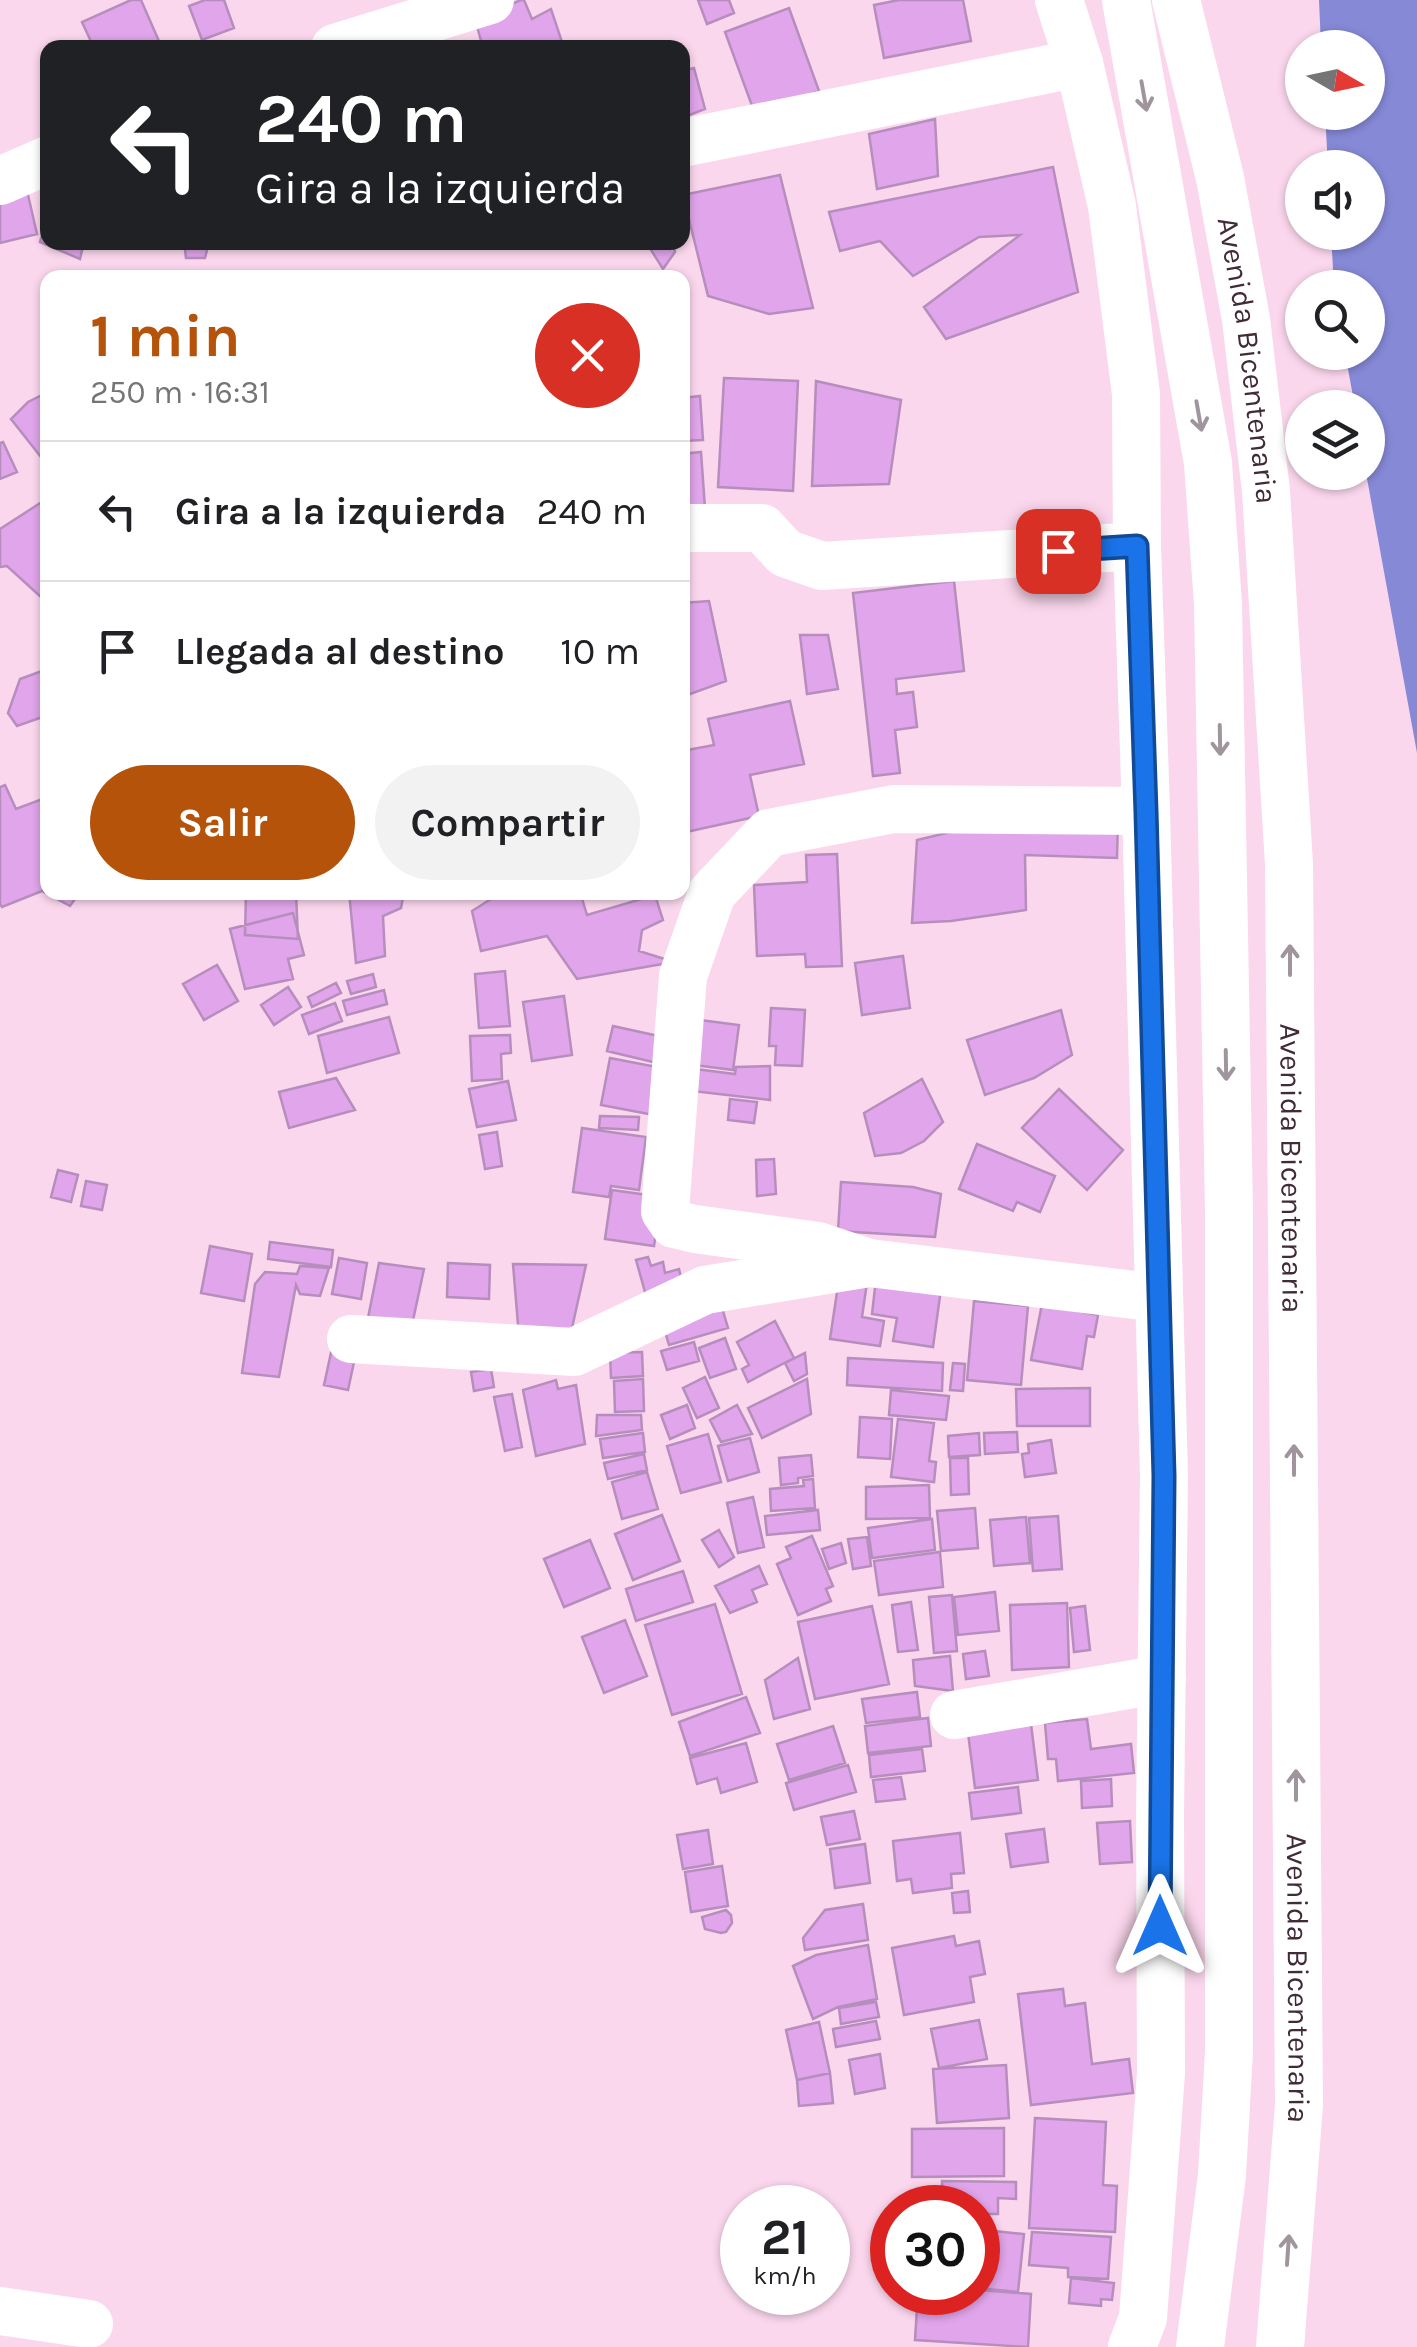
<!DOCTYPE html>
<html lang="es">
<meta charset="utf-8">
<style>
body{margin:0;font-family:Karla,sans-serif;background:#f2f2f2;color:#202124;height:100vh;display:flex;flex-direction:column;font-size:38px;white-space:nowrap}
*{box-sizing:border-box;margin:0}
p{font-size:32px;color:#757577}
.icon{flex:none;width:55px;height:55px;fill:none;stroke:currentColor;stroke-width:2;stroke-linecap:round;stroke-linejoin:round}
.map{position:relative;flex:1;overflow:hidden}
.panel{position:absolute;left:40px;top:270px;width:650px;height:630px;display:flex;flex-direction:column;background:#fff;border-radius:20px;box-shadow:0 2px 8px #0004}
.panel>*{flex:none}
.banner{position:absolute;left:40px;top:40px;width:650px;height:210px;border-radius:20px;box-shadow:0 2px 8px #0004;background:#202124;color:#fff;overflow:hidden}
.needle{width:65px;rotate:99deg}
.buttons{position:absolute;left:1285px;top:30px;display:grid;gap:20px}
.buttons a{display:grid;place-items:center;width:100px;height:100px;border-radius:50%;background:#fff;box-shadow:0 2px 8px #0004;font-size:50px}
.speed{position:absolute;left:720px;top:2185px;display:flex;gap:20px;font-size:50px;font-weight:700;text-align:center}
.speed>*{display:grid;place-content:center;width:130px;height:130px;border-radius:50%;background:#fff;box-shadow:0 2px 8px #0004;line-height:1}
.speed small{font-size:25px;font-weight:400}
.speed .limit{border:15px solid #d22;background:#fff;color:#111}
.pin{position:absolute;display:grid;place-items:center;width:85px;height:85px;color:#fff;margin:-42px;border-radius:20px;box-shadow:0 5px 15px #0006}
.me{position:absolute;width:110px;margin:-55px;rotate:0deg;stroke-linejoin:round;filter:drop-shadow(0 0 8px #0008)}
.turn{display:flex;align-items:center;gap:35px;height:210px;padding:0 50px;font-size:45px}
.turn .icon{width:130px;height:130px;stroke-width:2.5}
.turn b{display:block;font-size:70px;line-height:85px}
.round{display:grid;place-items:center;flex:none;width:105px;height:105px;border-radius:52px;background:#f2f2f2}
.summary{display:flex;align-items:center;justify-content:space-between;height:170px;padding:0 50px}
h1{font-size:60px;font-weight:700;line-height:75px;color:#b45309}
.button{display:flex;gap:20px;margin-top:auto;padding:20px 50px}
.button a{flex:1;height:115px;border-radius:60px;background:#b45309;color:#fff;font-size:40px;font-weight:700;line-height:115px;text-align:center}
.button a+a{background:#f2f2f2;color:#202124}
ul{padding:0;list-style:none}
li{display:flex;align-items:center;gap:30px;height:140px;padding:0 50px;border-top:2px solid #e0e0e0}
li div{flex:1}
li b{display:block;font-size:38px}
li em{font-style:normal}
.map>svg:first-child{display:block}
</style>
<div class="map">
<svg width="1417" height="2347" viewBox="0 0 1417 2347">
<rect width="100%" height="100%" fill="#fbd7ed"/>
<path fill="#8689d6" d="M1319,0h98v753l-51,-280 2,-65 -13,-1 -10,-54 23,-1v-64l-34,-1 -3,-54 37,-1v-64l-40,-1 -3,-54 43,-1v-64l-47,-1z"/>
<path fill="#e0a5ea" stroke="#b68ebd" stroke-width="2.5" d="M131,0h10l21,48h-68l-12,-26z
M205,0h19l10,28 -32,12 -13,-34z
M521,0h3l8,19 19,-10 13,39h-81l-8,-29z
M698,0h31l5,13 -27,11z
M899,0h64l8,41 -87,17 -10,-53z
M789,8l30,83 -64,23 -30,-82z
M694,68l11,41 -23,9v-47z
M935,119l3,57 -61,13 -8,-55z
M1053,167l25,125 -132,47 -22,-32 96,-72 -41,2 -66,39 -33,-35 -40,10 -11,-39z
M780,175l33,133 -44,6 -61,-18 -25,-101z
M26,186l11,48 -37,9v-53z
M48,215v27h36l-4,17 -40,-17z
M184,242h25l-4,16h-19z
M646,242h27l2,10 -12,17z
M724,378l74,3 -5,110 -75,-4z
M816,381l85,19 -12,84 -77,2z
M48,392v74l-37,-47 17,-17z
M700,396l3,44 -21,1v-43z
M3,442l14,30 -17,7v-36z
M701,452l4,56 -23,2v-56z
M48,498v35l-5,4 5,6v48l-7,6 -34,-31 -7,1v-38z
M954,581l10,90 -68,8 1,15 16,-2 4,35 -22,3 5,43 -27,3 -20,-183z
M709,601l17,80 -44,16v-94z
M800,635h28l10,54 -31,5z
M42,671l6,22v22l-31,11 -9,-13 12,-34z
M790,701l14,63 -54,11 9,41 -77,17v-82l32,-6 -6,-26z
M5,785l11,24 29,-11 3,5v89h32l-10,14 -28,-15 -40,16 -2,-3v-117z
M1118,819l-1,39 -92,-3 1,55 -75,11 -39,2 5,-83 76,-18z
M837,854l5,112 -36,1 -1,-13 -48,2 -3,-71 53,-3 -1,-27z
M246,892h50l2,47 -53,-4z
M349,892h55l-3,16 -18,8 2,40 -29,7z
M502,892h78l7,23 68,-20 8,25 -21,10 -3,21 35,11 -97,17 -30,-43 -66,15 -9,-40z
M293,913l11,42 -16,4 5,20 -48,10 -15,-60z
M903,956l7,52 -48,7 -7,-52z
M217,965l21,36 -34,19 -21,-36z
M505,971l5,55 -31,2 -4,-54z
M373,974l3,13 -25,7 -4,-13z
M336,983l5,10 -29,14 -4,-10z
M288,987l13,20 -27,18 -13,-20z
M384,990l3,14 -40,11 -4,-14z
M564,996l8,59 -40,6 -9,-59z
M335,1003l7,18 -33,13 -7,-19z
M771,1008l34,2 -3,56 -27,-1 1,-19h-7z
M1061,1010l11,45 -38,23 -49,17 -18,-55z
M389,1017l10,36 -72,20 -9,-37z
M700,1020l39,5 -6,45 -39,-5z
M613,1026l50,11 -6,26 -50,-12z
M510,1035l1,18 -10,1 1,25 -30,2 -2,-45z
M610,1058l52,10 -8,47 -53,-10z
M770,1066v34l-78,-9 3,-22 40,5 1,-7z
M336,1078l19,32 -66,18 -10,-36z
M922,1079l21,43 -19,19 -23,12 -26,3 -11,-43z
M508,1081l8,39 -39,7 -8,-38z
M1059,1089l64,61 -36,40 -65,-62z
M730,1099l27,3 -3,21 -26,-3z
M600,1116l39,1 -1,13 -39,-2z
M582,1128l64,9 -7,53 -28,-4 -2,11 -36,-5z
M497,1132l5,34 -17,3 -6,-34z
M977,1144l78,32 -15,36 -23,-10 -4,9 -54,-22z
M774,1159l2,35 -19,2 -1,-36z
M58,1170l20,5 -7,27 -20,-5z
M86,1181l21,4 -5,25 -21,-4z
M841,1182l72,5 28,7 -6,43 -97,-6z
M612,1190l36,5 12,11 -6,40 -49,-7z
M270,1242l63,8 -2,17 -63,-8z
M210,1246l42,8 -8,47 -43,-8z
M648,1257l3,9 12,-4 2,11 14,-4 5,21 -37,9 -11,-39z
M339,1258l28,5 -6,36 -29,-5z
M379,1263l45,6 -12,56 -44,-7z
M448,1263l42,2 -1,34 -42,-2z
M513,1264l73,1 -16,72h-51z
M300,1266l29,2 -9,28 -20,-2 -4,-9 -17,92 -37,-4 13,-89 10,-12 32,2z
M840,1272l28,4 -6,41 22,4 -4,25 -50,-7z
M876,1279l65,10 -8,58 -40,-6 4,-23 -25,-4z
M720,1301l8,27 -59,17 -8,-27z
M974,1301l54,5 -7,79 -54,-5z
M1042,1304l56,11 -4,22 -7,-1 -5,33 -51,-9z
M775,1321l19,37 -46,24 -6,-13 7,-4 -12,-23z
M725,1338l11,31 -26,9 -11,-30z
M694,1342l5,19 -32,9 -6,-19z
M332,1348l24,5 -8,37 -24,-5z
M642,1352l1,24 -32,2 -1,-25z
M805,1353l2,21 -13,7 -9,-18z
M848,1358l95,5 -1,28 -95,-6z
M953,1363l12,1 -2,27 -13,-1z
M491,1369l3,18 -20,4 -3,-19z
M705,1377l14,31 -22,10 -14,-30z
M643,1379l1,32 -29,1 -1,-31z
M807,1379l4,35 -49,24 -14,-30z
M556,1380l2,9 18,-4 9,59 -49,12 -13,-66z
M1090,1388v38h-73l-1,-37z
M891,1390l58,6 -3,24 -57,-5z
M512,1394l10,53 -17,4 -11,-54z
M687,1405l8,23 -25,11 -9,-24z
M737,1405l15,29 -31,8 -11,-22z
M597,1415h44l1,15 -46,6z
M860,1417l32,2 -2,40 -32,-2z
M898,1419l36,4 -5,38 7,1 -2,20 -43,-5z
M1017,1432l1,20 -33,2 -1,-21z
M643,1433l2,19 -42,6 -3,-19z
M979,1433l1,22 -31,2 -1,-21z
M708,1434l13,48 -40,11 -14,-47z
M750,1438l9,34 -31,9 -10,-35z
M1051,1440l5,33 -31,4 -3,-23 7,-1 -1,-9z
M644,1454l3,16 -39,9 -4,-16z
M811,1455l2,21 -15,2v5l-17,2 -2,-27z
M950,1458h18l1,36 -18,1z
M647,1472l11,37 -36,10 -10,-37z
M813,1479l2,29 -44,3 -1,-22 34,-3 -1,-6z
M929,1485l1,33 -64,1v-32z
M753,1497l11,50 -26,6 -11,-50z
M975,1508l3,40 -37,3 -4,-40z
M818,1510l2,20 -53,5 -2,-19z
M662,1515l18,46 -47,19 -18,-46z
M1058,1516l4,53 -29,2 -4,-53z
M1026,1517l4,46 -36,3 -4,-46z
M932,1519l3,31 -63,8 -4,-30z
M719,1530l15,27 -15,10 -17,-27z
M812,1536l21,50 -7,3 5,12 -33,14 -21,-51 14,-6 -5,-11z
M867,1537l4,29 -18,3 -5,-30z
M590,1540l20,48 -46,19 -20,-48z
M841,1543l5,20 -17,6 -7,-20z
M940,1552l3,35 -64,8 -5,-34z
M759,1566l8,18 -15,6 5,12 -27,11 -15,-27z
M683,1571l10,31 -57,19 -10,-32z
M995,1592l4,39 -41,4 -4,-38z
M952,1595l5,56 -23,2 -5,-56z
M911,1602l7,48 -20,2 -6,-47z
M1067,1603l2,64 -57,3 -2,-65z
M715,1604l27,90 -70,21 -27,-90z
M872,1606l17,78 -74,15 -17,-77z
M1085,1606l5,44 -16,2 -4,-44z
M625,1620l22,56 -43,17 -22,-56z
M985,1651l4,25 -23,3 -3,-25z
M950,1656l3,35 -38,-5 -2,-26z
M798,1658l12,51 -36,10 -9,-39z
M917,1692l3,25 -54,6 -4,-24z
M746,1697l14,36 -70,23 -11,-34z
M928,1718l3,28 -63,7 -3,-27z
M1087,1719l4,30 40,-5 3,29 -76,8 -2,-22h-8l-3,-36z
M1031,1724l7,56 -63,8 -7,-55z
M833,1726l12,37 -56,17 -12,-36z
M746,1743l11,39 -36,11 -4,-15 -20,6 -7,-26z
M922,1749l3,22 -54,6 -2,-22z
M848,1765l8,27 -62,18 -8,-27z
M901,1777l4,22 -29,3 -3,-22z
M1111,1779l1,27 -30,2 -1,-27z
M1018,1787l3,26 -49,6 -3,-26z
M854,1811l6,28 -33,6 -6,-28z
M1130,1821l2,41 -32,2 -3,-41z
M1044,1829l4,33 -37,5 -5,-33z
M708,1830l5,34 -30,5 -6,-34z
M960,1833l4,40 -13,1 1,14 -39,5 -2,-14 -14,2 -4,-40z
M865,1844l5,39 -35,5 -5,-39z
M722,1866l6,40 -37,6 -6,-40z
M968,1891l2,21 -16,1 -2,-20z
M863,1904l5,36 -63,10 -2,-12 22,-28z
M726,1910l5,5 1,8 -6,9 -5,1 -16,-4 -3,-12z
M954,1936l2,10 23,-5 6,33 -15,3 4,25 -70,13 -12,-67z
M868,1945l9,54 -39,8 -25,12 -20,-53 23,-11z
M1063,1989l2,17 20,-3 7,61 37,-5 4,34 -102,12 -13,-111z
M876,2002l3,15 -38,7 -2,-16z
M979,2020l8,39 -48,9 -8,-39z
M876,2021l4,18 -44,8 -3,-18z
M819,2022l11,51 -33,7 -11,-50z
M880,2054l5,34 -30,6 -6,-34z
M1006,2065l3,53 -72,5 -4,-54z
M830,2073l3,30 -34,3 -2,-26z
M1035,2118l71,4 -3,63 14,1 -2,46 -86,-4z
M1004,2128v48l-92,1v-48z
M942,2181l74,1v17l-18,-1v16h-20v-6h-36z
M994,2231l30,3 -6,58 -40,-4 4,-47 11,1z
M1032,2232l79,5 -3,42 -40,-2v-9l-39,-3z
M1071,2278l43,5 -2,17 -11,-1v7l-32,-3z
M978,2290l53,4 -3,53 -113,-7 3,-48h60z"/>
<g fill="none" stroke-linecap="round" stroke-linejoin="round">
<g stroke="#fff" stroke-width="48">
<path d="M1059,0l20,63 33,143 24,188 1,152 9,265 18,665 -4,341 1,256 -18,245 -11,29"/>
<path d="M1126,0l82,463 10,141 11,607v840l-7,124 -22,172"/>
<path id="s1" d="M1176,0l44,178 26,141 20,172 23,373 10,1241 -19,242"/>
<path d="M335,48l155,-48"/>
<path d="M682,143l397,-80"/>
<path d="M0,181l48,-21"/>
<path d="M682,528h80l23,25 37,13 315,-20"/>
<path d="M869,1263l-51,-17 -123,-17 -21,-5 -9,-13 18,-235 29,-83 57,-60 125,-24 252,2"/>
<path d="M351,1339l223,13 131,-62 164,-27 290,35"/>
<path d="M954,1715l208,-36"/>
<path d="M0,2311l89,13"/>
</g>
</g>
<defs><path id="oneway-shaft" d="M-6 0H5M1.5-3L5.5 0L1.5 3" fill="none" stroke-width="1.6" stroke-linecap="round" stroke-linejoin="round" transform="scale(2.5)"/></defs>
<g stroke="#a0959c">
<use href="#oneway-shaft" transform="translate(1144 96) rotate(80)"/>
<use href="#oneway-shaft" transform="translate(1199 416) rotate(80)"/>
<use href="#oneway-shaft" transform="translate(1220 740) rotate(89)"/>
<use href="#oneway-shaft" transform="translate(1290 960) rotate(-90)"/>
<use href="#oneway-shaft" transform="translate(1226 1065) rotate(89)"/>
<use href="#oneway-shaft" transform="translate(1294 1460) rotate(-90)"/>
<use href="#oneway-shaft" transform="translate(1296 1785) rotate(-90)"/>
<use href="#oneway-shaft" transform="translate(1288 2250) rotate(-86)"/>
</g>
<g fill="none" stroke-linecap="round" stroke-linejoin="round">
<defs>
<path id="route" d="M1058,551l79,-5 9,266 18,664 -4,450"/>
</defs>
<use href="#route" stroke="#114b97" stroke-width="25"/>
<use href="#route" stroke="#1a73e8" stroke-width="18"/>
</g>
<g text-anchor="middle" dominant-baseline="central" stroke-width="9" stroke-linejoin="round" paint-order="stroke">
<g font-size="30" fill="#422b39" stroke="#fbd7ed">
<text stroke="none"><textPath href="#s1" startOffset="368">Avenida Bicentenaria</textPath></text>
<text stroke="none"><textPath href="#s1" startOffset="1178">Avenida Bicentenaria</textPath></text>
<text stroke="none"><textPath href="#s1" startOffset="1988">Avenida Bicentenaria</textPath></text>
</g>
</g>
</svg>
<div class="buttons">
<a><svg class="needle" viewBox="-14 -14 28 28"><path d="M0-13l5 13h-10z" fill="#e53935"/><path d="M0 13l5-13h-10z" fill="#757577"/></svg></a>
<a><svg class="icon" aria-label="sound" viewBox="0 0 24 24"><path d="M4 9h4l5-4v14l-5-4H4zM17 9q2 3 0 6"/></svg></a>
<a><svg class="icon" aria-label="search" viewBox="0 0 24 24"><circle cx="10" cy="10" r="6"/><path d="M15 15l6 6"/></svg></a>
<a><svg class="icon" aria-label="layers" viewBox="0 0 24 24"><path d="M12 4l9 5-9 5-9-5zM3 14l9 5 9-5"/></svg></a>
</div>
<div class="speed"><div>21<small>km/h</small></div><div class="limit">30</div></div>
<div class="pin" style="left:1058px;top:551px;background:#d93025"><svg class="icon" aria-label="arrive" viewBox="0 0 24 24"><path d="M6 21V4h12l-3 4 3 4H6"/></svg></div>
<svg class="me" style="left:1160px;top:1926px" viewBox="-20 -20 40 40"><path d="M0-17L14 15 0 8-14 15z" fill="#1a73e8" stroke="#fff" stroke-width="4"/></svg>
<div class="banner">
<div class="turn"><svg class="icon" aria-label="left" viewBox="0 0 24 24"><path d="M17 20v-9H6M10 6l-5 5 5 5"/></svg><div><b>240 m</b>Gira a la izquierda</div></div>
</div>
<section class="panel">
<div class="summary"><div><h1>1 min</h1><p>250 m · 16:31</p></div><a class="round" style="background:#d93025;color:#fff"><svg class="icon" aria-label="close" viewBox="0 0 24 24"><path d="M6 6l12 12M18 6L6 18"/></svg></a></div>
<ul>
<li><svg class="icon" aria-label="left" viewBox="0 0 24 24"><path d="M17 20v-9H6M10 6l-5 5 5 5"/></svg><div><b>Gira a la izquierda</b></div><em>240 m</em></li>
<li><svg class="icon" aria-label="arrive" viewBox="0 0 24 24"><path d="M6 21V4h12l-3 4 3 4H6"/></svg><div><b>Llegada al destino</b></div><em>10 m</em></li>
</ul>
<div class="button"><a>Salir</a><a>Compartir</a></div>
</section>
</div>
